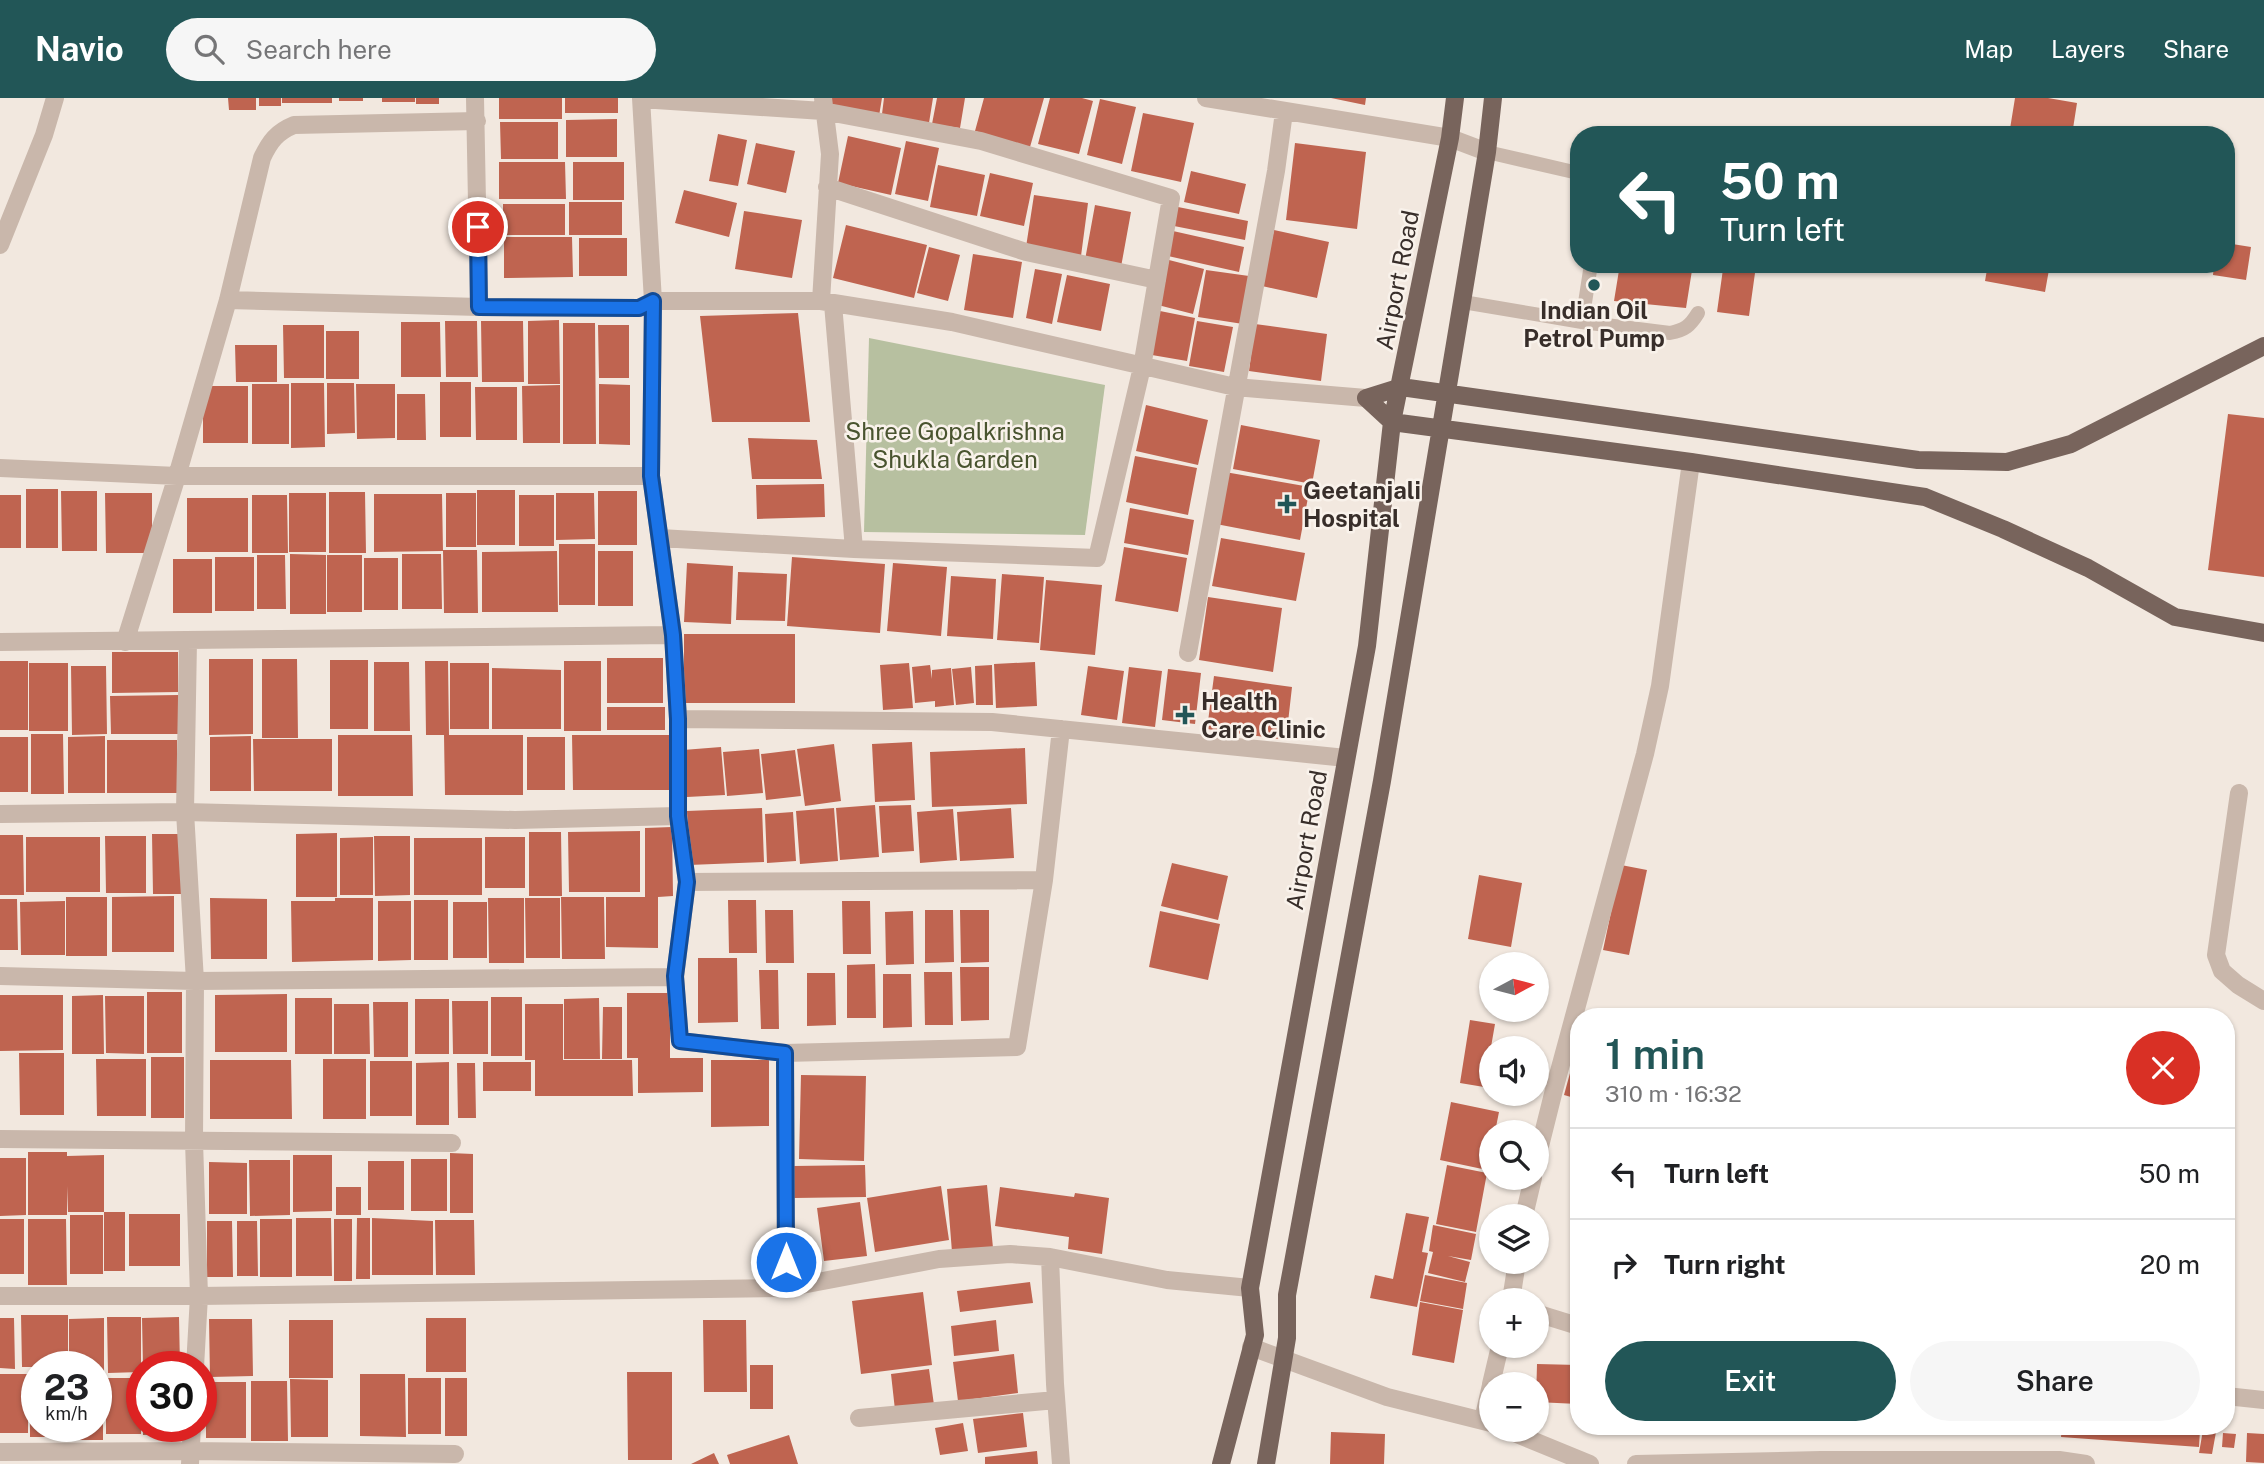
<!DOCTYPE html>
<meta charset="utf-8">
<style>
body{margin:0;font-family:"Public Sans",sans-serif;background:#f6f6f6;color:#202124;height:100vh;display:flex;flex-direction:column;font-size:26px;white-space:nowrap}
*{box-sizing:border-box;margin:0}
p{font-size:23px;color:#757577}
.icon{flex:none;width:38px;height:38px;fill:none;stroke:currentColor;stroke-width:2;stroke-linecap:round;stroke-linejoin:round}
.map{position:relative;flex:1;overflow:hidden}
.details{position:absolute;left:1570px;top:910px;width:665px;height:427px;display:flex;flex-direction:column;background:#fff;border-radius:28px;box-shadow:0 2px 5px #0004}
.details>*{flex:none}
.guide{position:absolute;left:1570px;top:28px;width:665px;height:147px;border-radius:28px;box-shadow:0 2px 5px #0004;background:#225657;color:#fff;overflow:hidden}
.needle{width:46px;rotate:83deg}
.buttons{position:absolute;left:1479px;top:854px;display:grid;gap:14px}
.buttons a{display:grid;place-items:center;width:70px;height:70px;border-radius:50%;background:#fff;box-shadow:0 2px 5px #0004;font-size:35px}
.speed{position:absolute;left:21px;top:1253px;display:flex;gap:14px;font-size:35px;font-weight:700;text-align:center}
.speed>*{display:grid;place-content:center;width:91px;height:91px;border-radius:50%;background:#fff;box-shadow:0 2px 5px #0004;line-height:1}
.speed small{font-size:18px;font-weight:400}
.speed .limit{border:10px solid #d22;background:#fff;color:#111}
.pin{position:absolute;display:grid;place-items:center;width:60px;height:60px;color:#fff;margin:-30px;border:4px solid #fff;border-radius:50%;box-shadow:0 2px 7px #0007}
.me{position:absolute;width:77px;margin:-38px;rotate:0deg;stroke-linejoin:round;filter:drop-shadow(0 0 5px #0008)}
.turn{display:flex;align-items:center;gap:24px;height:147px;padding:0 35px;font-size:32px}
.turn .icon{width:91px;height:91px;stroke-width:2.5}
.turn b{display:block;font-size:49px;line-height:60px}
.round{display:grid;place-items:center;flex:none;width:74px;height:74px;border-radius:37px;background:#f6f6f6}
.head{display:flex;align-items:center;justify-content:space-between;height:119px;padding:0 35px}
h1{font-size:42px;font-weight:600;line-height:52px;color:#225657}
.cta{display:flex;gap:14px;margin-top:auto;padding:14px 35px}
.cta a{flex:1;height:80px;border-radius:42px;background:#225657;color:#fff;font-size:28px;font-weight:600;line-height:80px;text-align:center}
.cta a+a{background:#f6f6f6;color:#202124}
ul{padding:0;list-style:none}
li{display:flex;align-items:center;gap:21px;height:91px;padding:0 35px;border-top:2px solid #e0e0e0}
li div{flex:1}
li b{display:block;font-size:26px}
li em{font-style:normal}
header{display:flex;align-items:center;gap:42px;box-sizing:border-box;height:98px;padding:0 35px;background:#225657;color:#fff}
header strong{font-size:33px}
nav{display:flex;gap:38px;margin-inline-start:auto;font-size:24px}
.search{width:490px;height:63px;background:#f6f6f6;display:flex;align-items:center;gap:18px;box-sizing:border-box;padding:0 24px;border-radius:38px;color:#757577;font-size:26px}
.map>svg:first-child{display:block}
</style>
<header>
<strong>Navio</strong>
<div class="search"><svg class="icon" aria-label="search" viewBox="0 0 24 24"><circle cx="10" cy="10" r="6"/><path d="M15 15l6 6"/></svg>Search here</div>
<nav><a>Map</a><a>Layers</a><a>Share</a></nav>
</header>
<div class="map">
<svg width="2264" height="1366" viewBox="0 0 2264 1366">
<rect width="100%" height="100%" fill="#f2e8df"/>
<path fill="#b7c0a0" d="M869,240l236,47 -20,150 -221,-3z"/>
<path fill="#bf6450" d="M228,0h28v12h-27z
M259,0h22v8h-22z
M282,0h50v5h-50z
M339,0h24v3h-24z
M382,0h33v4h-33z
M416,0h23v6h-23z
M499,0h63v21h-63z
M565,0h53v15h-53z
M829,0h53l-3,18 -51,-10z
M884,0h49l-4,25 -47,-9z
M937,0h28l-5,30 -28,-4z
M984,0h60l-14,49 -55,-16z
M1050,0h32l11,3 -14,53 -41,-10z
M1331,0h35l-1,7z
M2015,0h33l29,5 -5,32h-63z
M1100,1l36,8 -14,57 -35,-9z
M1143,15l51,10 -13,59 -50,-11z
M617,21v38h-51v-37z
M500,24h58v37h-57z
M718,36l29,6 -9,46 -29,-5z
M848,38l53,12 -10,47 -53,-12z
M906,43l33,7 -11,53 -33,-7z
M756,45l39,8 -9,42 -39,-9z
M1295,45l71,9 -9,77 -71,-9z
M499,64h66l1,37h-67z
M573,64h51v38h-51z
M938,67l47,10 -8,41 -47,-9z
M1191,73l55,13 -7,30 -55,-12z
M990,75l43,10 -9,43 -44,-10z
M684,92l53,13 -8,34 -54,-14z
M1034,97l54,8 -7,53 -55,-9z
M569,104h53v33h-53z
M503,106h62v31h-62z
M1095,107l36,7 -10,55 -36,-7z
M1178,109l70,14 -3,19 -71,-14z
M744,113l58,9 -10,58 -57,-9z
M846,127l81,20 -13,53 -81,-20z
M1274,132l55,12 -12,56 -55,-12z
M1173,133l71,16 -5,25 -71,-16z
M504,139h68l1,40 -69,1z
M579,140h48v38h-48z
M2226,145l25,4 -5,33 -33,-5 1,-11h12z
M929,149l31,8 -12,46 -31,-8z
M973,156l49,8 -9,56 -49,-8z
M1169,162l35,9 -11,45 -35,-9z
M1620,166h73l-7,44 -72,-7z
M1988,166h62l-5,28 -60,-11z
M2168,166h29l-1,7z
M1035,171l27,5 -10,50 -26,-6z
M1723,171l32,4 -6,43 -32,-4z
M1206,172l43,6 -6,48 -45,-7z
M1067,177l43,9 -9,47 -44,-9z
M1155,212l40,8 -8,43 -41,-7z
M798,215l12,109h-98l-12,-106z
M559,222l1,64h-32v-63z
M445,223h32l1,56h-32z
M481,223h42l1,61h-42z
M1197,223l36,6 -9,45 -35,-6z
M401,224h39l1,55h-40z
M563,225h32l1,121h-33z
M1255,226l72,10 -6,47 -72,-10z
M283,227h41v53h-40z
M598,227h31v53h-30z
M326,233h33v48h-33z
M235,247h42v37h-41z
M440,284h31v55h-31z
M291,285h33l1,64 -34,1z
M327,285h27l1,50 -28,1z
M252,286h37v60h-37z
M356,286h39v54l-38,1z
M599,286l31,1v60l-31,-1z
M560,287v58h-37l-1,-57z
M203,288h45v57h-45z
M475,289h42v53h-41z
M397,296h28l1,46h-29z
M1146,307l62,15 -10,45 -62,-14z
M2228,316l36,4v159l-56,-7z
M1241,327l79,15 -8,44 -79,-15z
M748,340l69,2 5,39h-70z
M1135,358l62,12 -9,47 -62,-13z
M1225,374l85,15 -10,53 -84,-16z
M824,386l1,33 -68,2 -1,-34z
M26,391h32v59h-32z
M477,392h38v55h-38z
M61,393h36v60h-35z
M598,393h39v54h-39z
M329,394h36l1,61h-37z
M105,395h47v60h-46z
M289,395h37v59h-37z
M446,395h30v54h-30z
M556,395h38l1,46 -39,1z
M374,396h68l1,57 -69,1z
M0,397h21v53h-21z
M252,397h35l1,58h-36z
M519,397h35v51h-35z
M187,400h61v54h-61z
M1130,410l64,12 -6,35 -64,-12z
M1221,440l84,15 -9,48 -84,-15z
M559,446h36v61h-36z
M1124,449l63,11 -9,54 -63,-11z
M443,452h34l1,63h-34z
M557,453l1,61h-76v-60z
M598,453h35v55h-35z
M290,456l36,1v59h-36z
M402,456h39l1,55h-40z
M257,457h28l1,54h-29z
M327,457h35v57h-35z
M215,459h39v54h-39z
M792,459l93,7 -5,69 -93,-7z
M364,460h34v52h-34z
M173,461h39v54h-39z
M687,465l46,3 -2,58 -47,-2z
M893,465l54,4 -6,69 -54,-5z
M738,474l49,2 -2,47 -49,-1z
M1002,476l42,3 -5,66 -42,-3z
M951,478l45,3 -3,60 -46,-3z
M1046,482l56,5 -7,70 -55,-5z
M1208,499l74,11 -9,64 -74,-12z
M684,536h111v69h-111z
M112,554h66v40l-66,1z
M607,560h56v45h-56z
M209,561h44v75l-44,1z
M262,561h35l1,79h-36z
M330,562h38v69h-38z
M0,563h28v69h-28z
M425,563h23l1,74h74v60h-78l-1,-60h-18z
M564,563h37v70h-37z
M374,564h35l1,69h-36z
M1035,564l2,44 -41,2 -2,-44z
M29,565h39v68h-39z
M450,565h39v66h-39z
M909,565l4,45 -30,2 -3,-45z
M930,567l2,14v-9l19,-2 3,37 -19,2v-6l-20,2 -3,-36z
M992,567l1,40h-17l-1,-39z
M71,568h35l1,68 -35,1z
M1088,568l36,5 -7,49 -36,-5z
M971,569l3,36 -18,2 -4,-36z
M1129,569l33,4 -7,56 -33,-4z
M492,570l69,2v59h-69z
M1168,571l33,4 -6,51 -33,-4z
M1214,578l78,11 -6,53 -79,-11z
M179,597v39h-68l-1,-38z
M607,609h58v23h-58z
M31,636h32l1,60h-33z
M338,637h74l1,61h-75z
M572,637h97v55h-96z
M105,638v57h-37v-56z
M251,638v55h-41v-54z
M0,639h28v55h-28z
M527,639h38v53h-38z
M253,641h79v52h-78z
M107,642h70v53h-70z
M912,644l3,58 -40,2 -3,-58z
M834,646l7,57 -36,5 -8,-57z
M721,649l4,48 -38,2 -4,-47z
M1025,650l2,56 -95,3 -2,-55z
M759,651l4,44 -36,3 -4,-44z
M795,652l6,46 -35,4 -5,-46z
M875,707l4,52 -39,3 -4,-52z
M911,707l3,46 -32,2 -3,-47z
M762,710l2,54 -75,3 -2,-54z
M834,710l4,53 -38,3 -4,-53z
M1011,710l3,50 -54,3 -3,-49z
M953,711l4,51 -37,3 -3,-51z
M793,714l3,49 -29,2 -2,-49z
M672,729l1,69 -15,1v51l-52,-1v-50h39v-69z
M640,733v61h-71l-1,-60z
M529,734h32l1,64h-33z
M337,735v64h-41v-63z
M152,736h30v60h-29z
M0,737h23l1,60h-24z
M105,738h41v57h-40z
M374,738h36v59l-35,1z
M26,739h74v55h-74z
M373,739v58h-33v-57z
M485,739h40v51h-40z
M414,740h68v57h-68z
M1172,765l56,13 -10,44 -57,-14z
M1621,767l26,5 -18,85 -26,-5z
M1479,777l43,8 -11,64 -43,-8z
M174,798v56h-62v-55z
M66,799h41v59h-41z
M561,799h43l1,62h-43z
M210,800l57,1v60h-56z
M335,800h38v62l-81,2 -1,-61h44z
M488,800h36v65h-35z
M525,800h35v60h-34z
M0,801h17l1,51h-18z
M414,802h34v60h-34z
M728,802h28l1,53h-28z
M65,803v54h-44l-1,-53z
M378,803h33v59l-33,1z
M842,803h28l1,53h-28z
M453,804h34v56h-34z
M765,812h28l1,53h-28z
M925,812h28l1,52 -29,1z
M960,812h29v52l-28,1z
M913,813l1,53 -28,1 -1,-53z
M1160,813l60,13 -12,56 -59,-13z
M698,860h39l1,64 -40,1z
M875,866l1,54h-29v-53z
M960,869h29v53l-28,1z
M759,872h19l1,59h-18z
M924,874h28l1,53h-28z
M807,875h28l1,52 -29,1z
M883,876h28l1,53 -29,1z
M147,894h35v61h-35z
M627,895h43v65h33v34l-65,1v-35h-11z
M287,896v58h-72v-57z
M0,897h63v55l-63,1z
M103,897l1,59h-32v-58z
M105,898h39v58l-38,-1z
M491,899h31v59h-31z
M295,900h37v56h-37z
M599,900l1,61h-36v-60z
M415,901h34v55h-34z
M452,903h36v53h-35z
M373,904h35v55h-34z
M334,906h35l1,50h-36z
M525,906h38v56h69l1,36h-98v-36h-10z
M603,909h19v52h-20z
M1470,922l25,4 -11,63 -24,-4z
M1578,946v55l-14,-4z
M19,955h45v62h-44z
M151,959h33v61h-33z
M96,961h50v57h-49z
M323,961h43v60h-43z
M210,962h81l1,59h-82z
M711,962h58v66l-58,1z
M370,963h42v55h-42z
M449,964v63h-33v-62z
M483,964h48v29h-48z
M457,965h18l1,55h-18z
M801,977l65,1 -2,85 -65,-2z
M1451,1004l48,10 -4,20h-4v20l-4,18 -47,-10z
M28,1054h39v4l37,-1v57h-36l-1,-26v29h-39z
M450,1055l23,1v59h-23z
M293,1057h39v56l-39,1z
M0,1060h26v57l-26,1z
M411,1061h36v52h-36z
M249,1062h41v55l-40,1z
M368,1063h36v49h-36z
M209,1064l38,1v51h-38z
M865,1067l1,32 -72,1v-32z
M1447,1067l40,8 -11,59 -40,-8z
M987,1087l6,63 -41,4 -5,-63z
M941,1088l8,54 -74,12 -8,-54z
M336,1089h25v28h-25z
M1000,1089l74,10 1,-4 34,5 -7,56 -34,-5 1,-12 -74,-11z
M860,1104l7,54 -43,5 -7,-53z
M104,1114h21v59h-21z
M1406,1115l23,4 -7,35 6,1 -11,54 -47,-9 5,-23 18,4z
M129,1116h51v52h-51z
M70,1117h33v59h-33z
M296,1120h35l1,58h-36z
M357,1120h13v61h-14z
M372,1120l61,3v54h-61z
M0,1121h24v55h-24z
M28,1121h38l1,66h-39z
M260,1121h32v58h-32z
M334,1121h18v62h-18z
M435,1122h39l1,55h-39z
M207,1123h25l1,56h-26z
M237,1123h20l1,55h-21z
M1433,1127l43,9 -5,26 -23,-4 22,6 -5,20 -37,-9 5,-21 -4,-1z
M1425,1177l42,8 -4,26 -43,-8z
M1030,1184l3,21 -73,9 -3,-21z
M923,1194l9,73 -71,9 -9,-73z
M1420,1204l43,8 -9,53 -42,-8z
M21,1217h47v52h-46z
M107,1219h34v55l-33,1z
M179,1219l1,50h-37l-1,-49z
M0,1220h14l1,51 -15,-1z
M104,1220v55h-8v-6h-27v-48z
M426,1220h40v54h-40z
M209,1221h43l1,57 -43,1z
M289,1222h44v58h-44z
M703,1222h43l1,72h-43z
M996,1222l3,31 -45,5 -3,-30z
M1014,1256l4,39 -60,8 -5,-39z
M1537,1266l41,1v39l-42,-2z
M750,1267h23v44h-23z
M929,1271l5,36 -39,5 -4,-36z
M627,1274h45v88h-44z
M0,1276h28v59h-28z
M360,1276h45l1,63 -46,-1z
M96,1277h7v65h-40v-14h33z
M30,1279h7v49h24v11h-31z
M106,1280h35v56h-35z
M408,1280h33v56h-33z
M445,1280h22v58h-22z
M290,1281l38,1v57h-37z
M251,1283h36l1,60h-37z
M206,1284h40v56h-40z
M1023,1315l4,34 -49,6 -5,-34z
M963,1325l5,28 -28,4 -5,-27z
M143,1328h37v8l-37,1z
M2062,1328h93l45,4 -1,17 -138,-10z
M2203,1332l13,2 -4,22 -13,-1z
M1331,1334l54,2 -1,30h-54z
M2223,1335l13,1 -2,14 -12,-1z
M2247,1335l17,1v29l-18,-1z
M789,1337l9,29h-68l-3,-9z
M1037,1353l1,13h-53v-7z
M714,1355l5,11h-28z"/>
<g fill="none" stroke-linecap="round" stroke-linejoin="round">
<path stroke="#c9b7ab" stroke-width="14" d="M1487,54l91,21
M1463,204l119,20 88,11c15,-3 20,-7 28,-20
M1582,224l9,-58"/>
<path stroke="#c9b7ab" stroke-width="18" d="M475,0l4,209
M641,0l12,203 -2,175 22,159 5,84v97l9,66 -12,95 5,64 105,12 232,-6 27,-167 17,-151
M1206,0l244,40 37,14
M641,1l182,12 158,30 190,57 -29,169 -45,191 -243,-9 -194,-11
M827,89l199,65 131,28
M0,147l44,-110 11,-37
M228,202l251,7 160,1 14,-7h168l131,21 283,65 131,11
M821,203l9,-147 -7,-56
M833,206l21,245
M0,370l177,8h474
M188,543l-3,171 10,169 -1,160 5,155 -4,71
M0,544l673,-7
M125,544l52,-166 51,-176 34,-142c8,-17 15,-26 32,-33l183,-4
M1188,555l88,-482 8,-59
M678,621l314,3 354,36
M2239,695l-23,162 6,16 16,14 26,16
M0,716l185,-2 330,8 163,-4
M687,784l357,-2
M0,878l195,5 480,-4
M785,955l1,235
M0,1041l452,4
M1536,1064l18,-72 91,-336 15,-68 31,-224
M1524,1118l9,-38
M1050,1159l5,127 6,80
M0,1198h199l587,-8 153,-29 71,-5 40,3 117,23 83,8
M1511,1202l6,-38
M1536,1215l42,13
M1251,1249l136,50 104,26
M1491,1286l9,-38
M2226,1298l38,4
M859,1320l197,-18
M1483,1322l8,-35
M1507,1332l83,34
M0,1354l190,-1 265,3
M190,1366l2,-38
M1636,1366l185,-4h238l27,4"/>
<path stroke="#78645c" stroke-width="18" d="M2264,248l-193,98 -64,18 -89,-2 -517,-73 -35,11 26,24 299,40 234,35 78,32 85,39 87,49 89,16
M1221,1366l34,-129 -5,-47 117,-642 25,-224 58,-284 5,-40
M1266,1366l21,-126v-43l95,-514 105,-629 6,-54"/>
</g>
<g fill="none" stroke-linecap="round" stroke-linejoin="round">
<defs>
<path id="route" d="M478,129l1,80 160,1 14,-7 -2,175 22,159 5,84v97l9,66 -12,94 5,65 105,12 1,209"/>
</defs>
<use href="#route" stroke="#114b97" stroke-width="18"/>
<use href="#route" stroke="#1a73e8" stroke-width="12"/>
</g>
<g fill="#225657" stroke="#f9f2eb" stroke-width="2.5">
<circle cx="1594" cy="187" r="7"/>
<path d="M1283.5 395.5h7v7h7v7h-7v7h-7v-7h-7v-7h7z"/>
<path d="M1181.5 606.5h7v7h7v7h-7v7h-7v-7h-7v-7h7z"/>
</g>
<g text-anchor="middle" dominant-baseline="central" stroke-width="5" stroke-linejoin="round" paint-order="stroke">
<g font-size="24" fill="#382e2a" stroke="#f9f2eb">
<text transform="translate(1397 182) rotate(-79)">Airport Road</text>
<text transform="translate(1306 742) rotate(-80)">Airport Road</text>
</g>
<g font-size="24" font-weight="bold" fill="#382e2a" stroke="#f9f2eb" text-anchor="start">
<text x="1594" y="212" text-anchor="middle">Indian Oil<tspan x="1594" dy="28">Petrol Pump</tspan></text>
<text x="1303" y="392">Geetanjali<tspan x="1303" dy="28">Hospital</tspan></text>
<text x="1201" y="603">Health<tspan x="1201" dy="28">Care Clinic</tspan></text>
</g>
<g font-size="24" fill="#49542f" stroke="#f9f2eb">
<text x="955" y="333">Shree Gopalkrishna<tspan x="955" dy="28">Shukla Garden</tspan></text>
</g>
</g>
</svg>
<div class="buttons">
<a><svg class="needle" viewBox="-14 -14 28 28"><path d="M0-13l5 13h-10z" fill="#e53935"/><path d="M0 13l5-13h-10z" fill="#757577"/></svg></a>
<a><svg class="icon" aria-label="sound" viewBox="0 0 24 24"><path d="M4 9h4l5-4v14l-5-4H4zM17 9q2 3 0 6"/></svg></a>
<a><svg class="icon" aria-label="search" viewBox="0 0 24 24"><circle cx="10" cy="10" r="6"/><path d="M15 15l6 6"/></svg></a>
<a><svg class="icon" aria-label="layers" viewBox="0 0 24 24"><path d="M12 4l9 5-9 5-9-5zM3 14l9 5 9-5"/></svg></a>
<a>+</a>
<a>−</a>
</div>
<div class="speed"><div>23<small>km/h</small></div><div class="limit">30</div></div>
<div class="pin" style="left:478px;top:129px;background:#d93025"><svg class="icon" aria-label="arrive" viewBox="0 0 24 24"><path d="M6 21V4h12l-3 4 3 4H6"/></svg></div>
<svg class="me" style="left:786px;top:1164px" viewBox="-20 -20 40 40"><circle r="17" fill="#1a73e8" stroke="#fff" stroke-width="3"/><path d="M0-11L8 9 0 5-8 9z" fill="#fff"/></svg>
<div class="guide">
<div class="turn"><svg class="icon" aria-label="left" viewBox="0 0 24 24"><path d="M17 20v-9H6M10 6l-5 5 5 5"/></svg><div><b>50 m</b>Turn left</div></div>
</div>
<section class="details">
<div class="head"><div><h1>1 min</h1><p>310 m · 16:32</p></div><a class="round" style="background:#d93025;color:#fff"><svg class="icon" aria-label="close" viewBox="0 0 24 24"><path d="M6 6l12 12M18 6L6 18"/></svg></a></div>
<ul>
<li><svg class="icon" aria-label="left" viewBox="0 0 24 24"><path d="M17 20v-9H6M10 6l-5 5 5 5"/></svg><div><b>Turn left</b></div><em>50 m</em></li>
<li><svg class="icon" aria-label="right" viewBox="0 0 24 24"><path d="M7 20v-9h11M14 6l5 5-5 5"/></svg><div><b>Turn right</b></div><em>20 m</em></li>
</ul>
<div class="cta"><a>Exit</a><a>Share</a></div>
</section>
</div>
